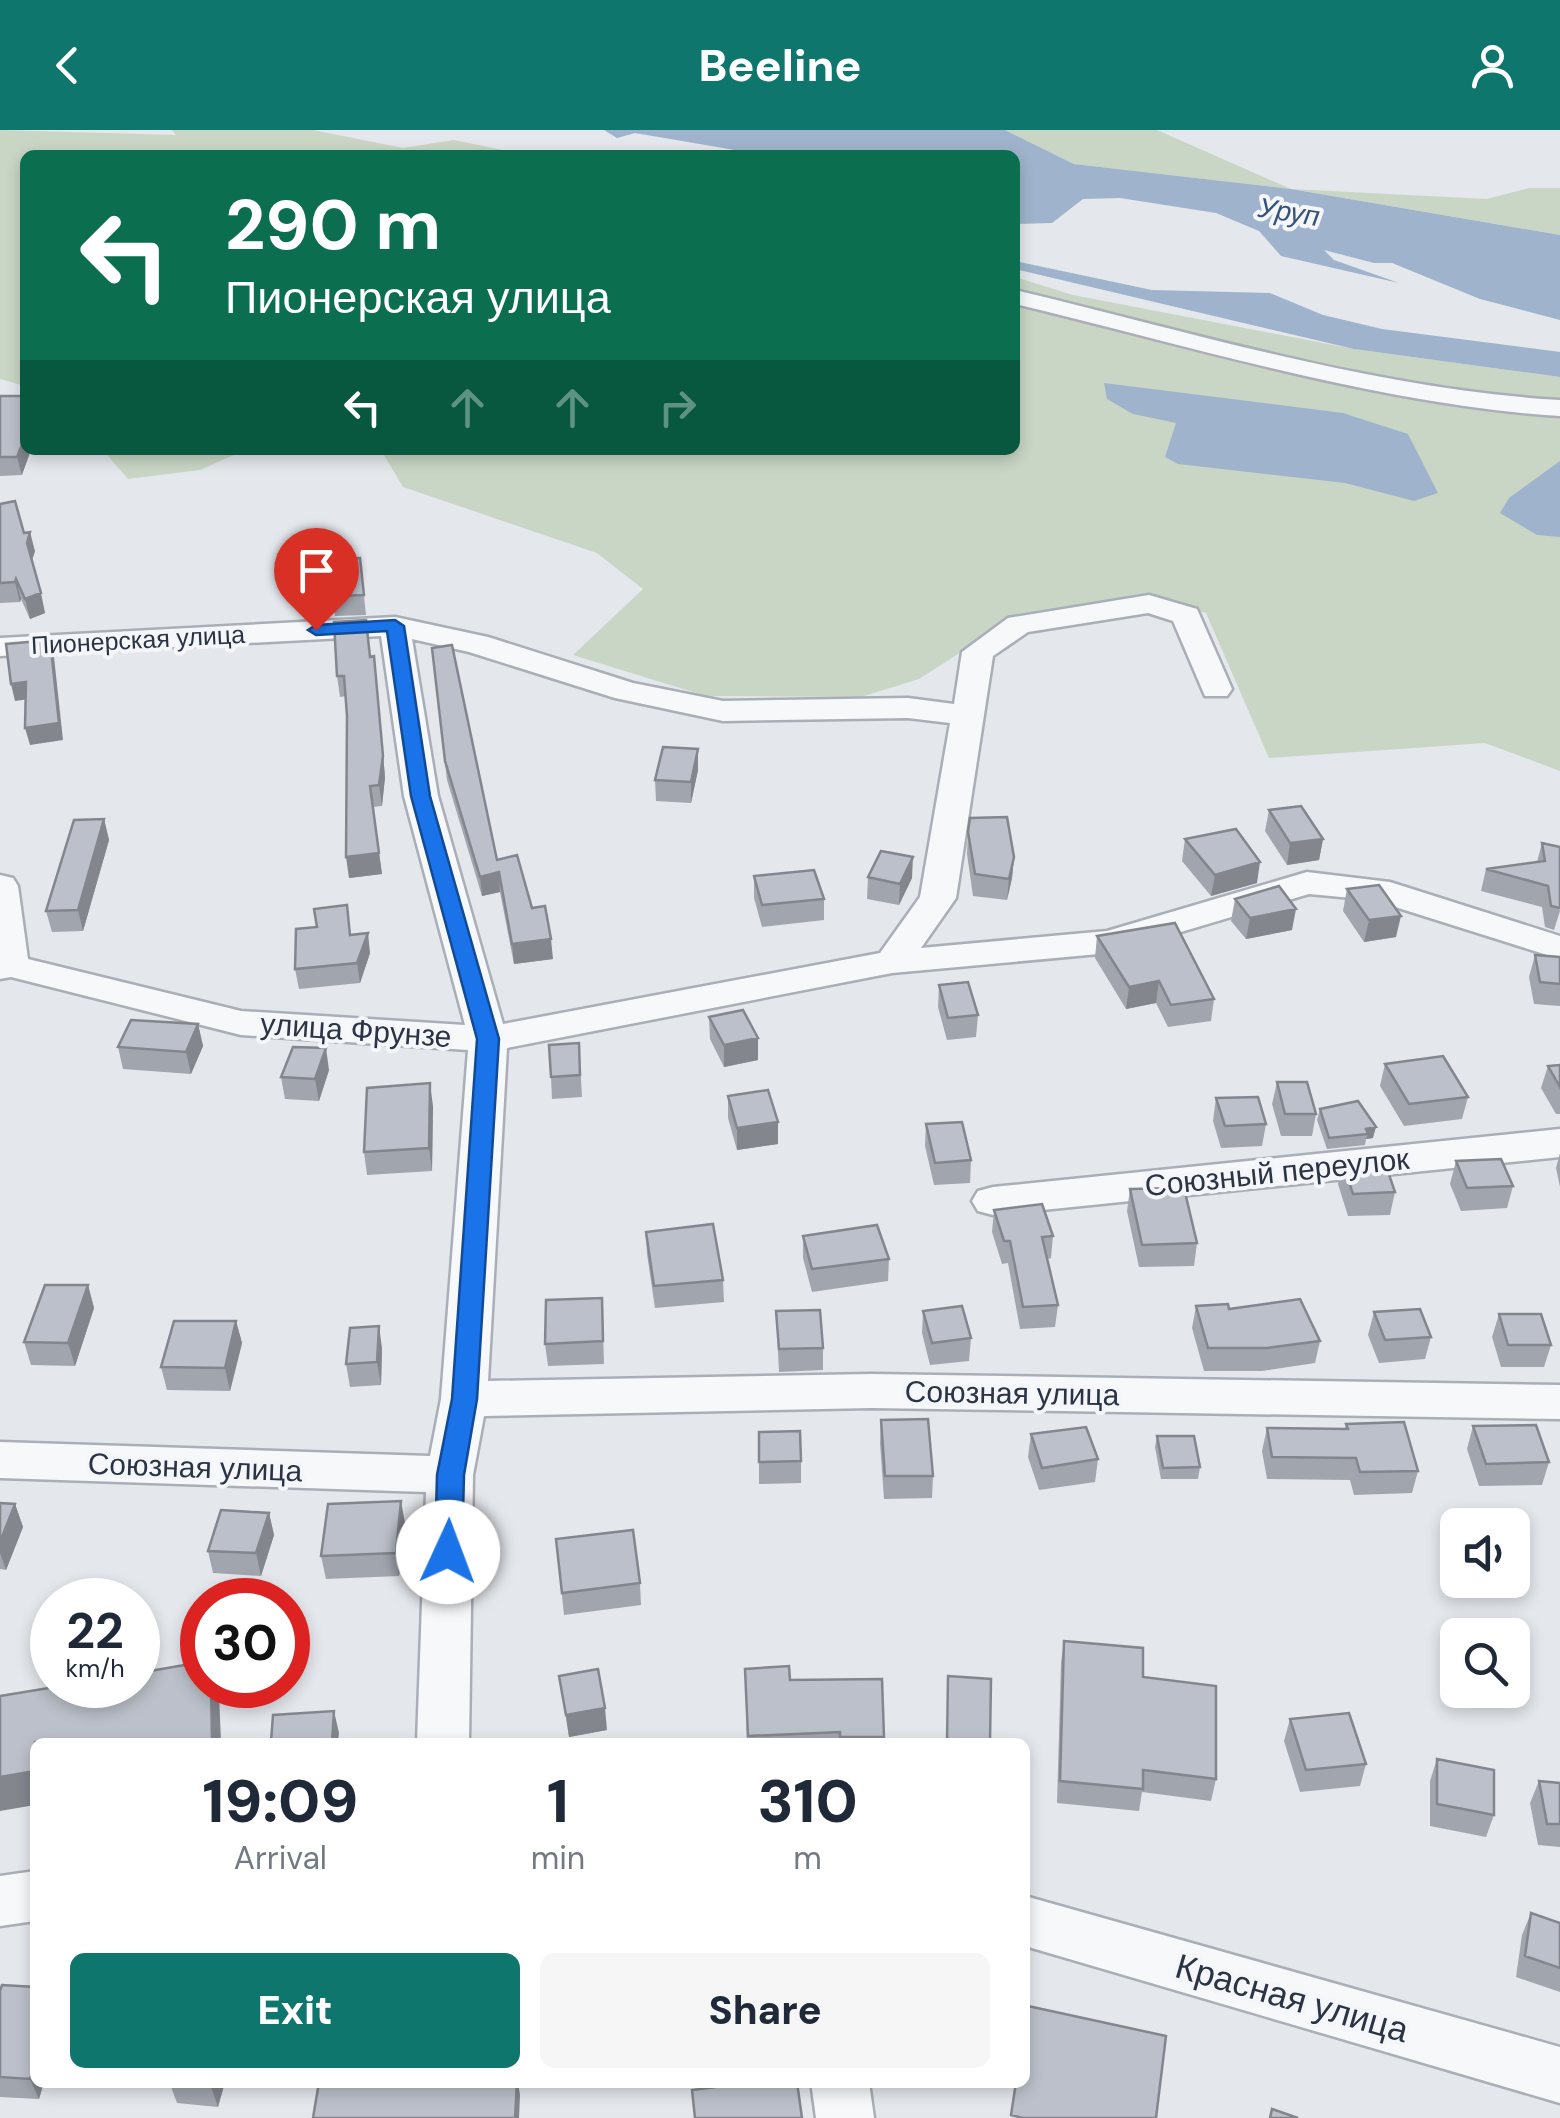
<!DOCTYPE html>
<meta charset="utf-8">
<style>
body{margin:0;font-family:"DM Sans",sans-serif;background:#f6f6f7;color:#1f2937;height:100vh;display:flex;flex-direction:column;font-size:38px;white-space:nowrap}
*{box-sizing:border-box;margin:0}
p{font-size:32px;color:#747a83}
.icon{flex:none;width:55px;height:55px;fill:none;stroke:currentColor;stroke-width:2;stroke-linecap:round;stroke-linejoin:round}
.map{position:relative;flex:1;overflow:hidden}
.side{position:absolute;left:30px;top:1608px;width:1000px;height:350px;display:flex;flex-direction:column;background:#fff;border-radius:15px;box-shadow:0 5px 15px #0003}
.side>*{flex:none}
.top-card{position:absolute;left:20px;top:20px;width:1000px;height:305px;border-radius:15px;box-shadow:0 5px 15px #0003;background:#0b6e4f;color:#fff;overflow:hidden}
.controls{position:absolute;left:1440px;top:1378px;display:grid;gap:20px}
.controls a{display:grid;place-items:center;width:90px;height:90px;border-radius:15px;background:#fff;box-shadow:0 5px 15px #0003;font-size:50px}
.speed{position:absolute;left:30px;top:1448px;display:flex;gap:20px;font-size:50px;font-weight:700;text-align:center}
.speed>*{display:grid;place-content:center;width:130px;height:130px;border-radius:50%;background:#fff;box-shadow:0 5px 15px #0003;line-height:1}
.speed small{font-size:25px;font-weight:400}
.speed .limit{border:15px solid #d22;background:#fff;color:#111}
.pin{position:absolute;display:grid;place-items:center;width:85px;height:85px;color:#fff;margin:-102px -42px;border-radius:50% 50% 50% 0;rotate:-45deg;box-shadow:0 0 10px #0007}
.pin .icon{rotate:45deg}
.me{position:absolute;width:110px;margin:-55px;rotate:2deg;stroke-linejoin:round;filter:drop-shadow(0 0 8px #0008)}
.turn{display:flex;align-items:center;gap:35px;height:210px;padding:0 40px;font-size:45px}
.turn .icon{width:130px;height:130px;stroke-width:2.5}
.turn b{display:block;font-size:70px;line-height:85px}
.lanes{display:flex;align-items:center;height:95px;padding:0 40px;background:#0003;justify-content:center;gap:50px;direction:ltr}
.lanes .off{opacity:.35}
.eta{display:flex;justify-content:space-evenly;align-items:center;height:170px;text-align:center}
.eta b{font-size:60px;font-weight:800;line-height:70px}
.primary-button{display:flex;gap:20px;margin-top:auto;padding:20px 40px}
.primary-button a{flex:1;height:115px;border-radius:15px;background:#0f766e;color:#fff;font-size:40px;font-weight:800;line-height:115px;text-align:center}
.primary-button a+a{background:#f6f6f7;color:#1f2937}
header{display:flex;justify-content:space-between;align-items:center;height:130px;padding:0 40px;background:#0f766e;color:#fff;font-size:45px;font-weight:800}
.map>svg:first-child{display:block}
</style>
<header><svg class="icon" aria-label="back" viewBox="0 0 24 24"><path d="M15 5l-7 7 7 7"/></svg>Beeline<svg class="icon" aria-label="person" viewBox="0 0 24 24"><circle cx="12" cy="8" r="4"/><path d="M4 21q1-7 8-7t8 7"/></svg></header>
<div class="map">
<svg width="1560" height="1988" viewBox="0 0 1560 1988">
<rect width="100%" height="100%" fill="#e4e7ec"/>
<path fill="#c9d6c5" d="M0,0l176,5 -4,-5h141l90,18 51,-8 73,15h-502v231l-25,-7z
M1005,0h152l134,59 196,10 42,-11h31v47l-269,-46 -217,-25z
M1015,147l58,18 281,54 206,28v394l-75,-28 -216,15 -63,-145 -67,-19 -148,39 -72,46 -58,18 -155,-1 -133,-41 70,-66 -46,-36 -194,-66 -22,-37h634z
M103,320h142l-45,20 -72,9z"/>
<path fill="#9fb4cc" d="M604,0h401l69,34 217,25 269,46v85l-80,-21 -88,-36h-18l-50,-13 10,10 65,23 -118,-27 -22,-25 -43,-18 -96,-15 -37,1 -31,24 -37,1v-69h-251l-129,-22 -18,5z
M1015,131l137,29 118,3 53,22 59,14 178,23v25l-206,-28 -339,-80z
M1104,253l239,30 65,21 30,59 -24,8 -69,-18 -167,-19 -13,-7 11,-34 -43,-9 -26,-15z
M1560,331v76l-23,-2 -37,-22 9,-15z"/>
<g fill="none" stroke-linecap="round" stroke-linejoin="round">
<defs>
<path id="minor" d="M1015,160c177,42 363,100 545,110v16c-180,-11 -369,-70 -545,-112z
M1149,465l48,14 35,80 -5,7h-22l-32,-75 -25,-8 -120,19 -35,24 -37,242 -35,50 186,-17 200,-59 83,10 170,54v23l-187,-59 -64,-6 -199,59 -218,20 -385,75 -19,333 383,-7 689,11v34l-689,-11 -387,8 -11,59 -4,267h-52l9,-250 -426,-14v-36l430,14 11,-57 27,-349 -227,-15 -230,-58 -11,2v-104l13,3 5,8 10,73 213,52 224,14 -61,-229 -23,-160 -381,20v-18l395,-21 93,20 145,46 90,18 185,-3 46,6 8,-52 46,-34zM412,509l57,13 146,46 108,23 185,-3 42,5 -30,174 -40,56 -377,71 -65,-228z
M1560,999v28l-567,58 -15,-4 -6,-10 6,-10 15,-4z
M35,1741v50l-35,5v-50z
M1025,1766l535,151v56l-535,-157z
M811,1952h58l5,36h-58z"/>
</defs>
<use href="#minor" stroke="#a9aeb7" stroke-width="5"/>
<use href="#minor" fill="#f7f8fa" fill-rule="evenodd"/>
</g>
<path fill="#a1a5ae" d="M0,266h25l-3,79 -22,1z
M0,374l24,29 11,18 -3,10 13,52 -15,6 -9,-20 -1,3 -20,1z
M360,428l6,57 -31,1 -3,-20z
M432,518l65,212 35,48 21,51 -39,5 -14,-72 -18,4 -35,-116z
M374,526l11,121 -3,29 -9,1 9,67 -33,4 -2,-162 -1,-20 -6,1 -3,-21z
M698,640l-7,33 -35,-2 -1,-21z
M1269,680l54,29 -4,21 -32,5 -22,-34z
M104,689l5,21 -26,91 -31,1 -6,-21z
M968,702l46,25 -2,21 -5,22 -34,-4 -6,-42z
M1185,709l72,44 -46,13 -29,-35z
M1542,713l18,68 -6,19 -9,-3 -3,-20 -61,-16 5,-22 51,-7z
M754,746l70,23v21l-62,7 -8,-29z
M868,747l44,1 -13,27 -32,-6z
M1347,759l49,48 -32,5 -21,-31z
M1235,769l57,31 -46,9 -15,-18z
M351,805l19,18 -10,30 -61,6 -4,-20z
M1097,806l117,63 -3,22 -43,6 -12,-24 -30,6 -31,-51z
M1535,825l25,2v49l-26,-2 -5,-27z
M939,855l39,30 -2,22 -29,3 -9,-33z
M709,887l49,43 -34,7 -14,-28z
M198,894l5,22 -12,28 -68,-5 -5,-22z
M579,913l3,54 -30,2 -1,-22z
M1385,934l83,33 -6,22 -58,7 -24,-40z
M1560,935v49h-4l-15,-26 7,-22z
M329,940l-10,31 -34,-2 -4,-22z
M1277,952l39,32 -4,22h-31l-9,-32z
M728,966l50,48 -41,6 -9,-32z
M1216,968l50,26 -4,22 -41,2 -8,-27z
M433,976l-1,65 -65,4 -3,-23z
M1320,979l53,29 -7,1 -1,6 -38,4 -10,-29z
M926,994l45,36 -1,23 -36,2 -9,-39z
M1560,1023v34l-4,-19z
M1342,1031l53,31 -5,23 -42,1 -10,-32z
M1456,1031l57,25 -6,22 -46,3 -11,-27z
M1130,1059l67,54 -3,23 -55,1 -12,-56z
M994,1080l59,26 -2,22 -4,1 11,46 -3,22 -35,2 -12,-66 -6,1 -10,-32z
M646,1102l77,48 1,22 -69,6 -8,-54z
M803,1106l86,23 -1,22 -76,11 -9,-34z
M88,1155l6,23 -19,58 -44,-1 -7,-23z
M602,1168l2,66 -56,2 -3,-22z
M1196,1176l124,35 -5,22 -53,8h-58l-12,-43z
M776,1181l47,37v22l-44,2z
M923,1181l48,27 -2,23 -39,4 -8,-32z
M1374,1182l57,25 -6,22 -46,4 -11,-28z
M1499,1184l52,31 -7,22h-43l-9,-30z
M236,1191l6,22 -12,48 -63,-1 -6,-23z
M382,1218l-1,37 -31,2 -4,-23z
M881,1290l52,56 -1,22 -48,1 -4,-56z
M1346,1294l72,47 -6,22 -58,2 -4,-15 -83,-1 -5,-28 5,-23 78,1z
M1473,1296l76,36 -7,23 -63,1 -12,-37z
M759,1302l42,29v22l-42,1z
M1031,1304l67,25 -3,23 -56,8 -11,-33z
M1157,1306l43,31 -2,12h-37l-6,-32z
M0,1373l15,1 8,23 -17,43 -6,-1z
M269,1383l5,22 -13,41 -48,-3 -5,-22z
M405,1393l-6,53 -73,3 -5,-23z
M556,1409l84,44 1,22 -77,10z
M1064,1511l79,36 73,102 -5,22 -69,-9 -3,19 -82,-8 4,-140z
M745,1539l45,11 92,-1 2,63h-137z
M559,1546l48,54 -38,7z
M1290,1589l76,45 -6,22 -60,6 -16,-51z
M1437,1629l57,56 -8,22 -56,-11v-45z
M1539,1651l21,2v64l-22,-2 -8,-42z
M1531,1783l29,10v69l-44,-15 6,-42z
M0,1861l35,91h9l-5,17 -39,-2z
M63,1952h162l-7,25 -41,-4 -7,-19z"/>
<path fill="#83868d" d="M25,307v13h6l-9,25 -5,-18z
M30,402l5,19 -4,11 -4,-19z
M16,449l5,20 -1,3 -5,-20z
M41,463l4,20 -15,6 -5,-20z
M50,510l4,17 9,83 -33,5 -5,-17z
M374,526l11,121 -3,29 -3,-21z
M26,552l4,17 -15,2 -4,-17z
M698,619v21l-7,33v-21z
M104,689l5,21 -26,91 -5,-21z
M1323,709l-4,21 -32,5 3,-22z
M379,723l3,21 -33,4 -3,-21z
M913,727l-1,21 -13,27 1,-21z
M1014,727l-2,21 -5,22 2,-21z
M1260,732l-3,21 -46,13 4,-21z
M499,742l1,20 -18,4 -2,-19z
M1296,779l-4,21 -46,9 4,-21z
M1401,786l-5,21 -32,5 5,-22z
M368,803l2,20 -10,30 -3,-20z
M551,809l2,20 -39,5 -2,-20z
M1159,851l-3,22 -30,6 3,-22z
M198,894l5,22 -12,28 -5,-22z
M758,908v22l-34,7v-22z
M326,918l3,22 -10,31 -4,-22z
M430,953l3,23 -1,65 -3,-23z
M778,992v22l-41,6v-22z
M1376,997l-3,11 -7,1 2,-5 -2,-5z
M88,1155l6,23 -19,58 -7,-23z
M236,1191l6,22 -12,48 -5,-23z
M379,1196l3,22 -1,37 -4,-23z
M401,1371l4,22 -6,53 -3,-23z
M15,1374l8,23 -17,43 -6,-17v-11z
M269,1383l5,22 -13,41 -5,-23z
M211,1555h5l3,8 2,49h-23z
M605,1578l2,22 -38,7 -3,-22z
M334,1581l5,22 -1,9h-6z
M35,1641v34l-35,6v-34z
M35,1932v20h9l-5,17 -9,-20z
M213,1952h12l-7,25 -7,-20z
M517,1952h1l2,13 -1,23h-4z"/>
<path fill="#bbc0ca" stroke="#83868d" stroke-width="2.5" d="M0,266h25v41l-8,20h-17z
M15,371l9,32 6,-1 -3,11 14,50 -16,6 -9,-20 -1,3 -15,1v-79z
M360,428l4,37 -32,1 -3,-37z
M366,490l4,37 4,-1 9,100 -4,29 -9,1 9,67 -33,4 1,-141 -3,-40h-7l-3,-54z
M50,510l9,83 -34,5 1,-46 -15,2 -5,-40z
M452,515l45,215 20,-5 15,53 13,-2 6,33 -39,5 -13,-72 -19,5 -35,-116 -13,-113z
M663,617l35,2 -7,33 -36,-2z
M1301,676l22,33 -33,4 -21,-33z
M1007,687l7,40 -5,22 -34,-5 -7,-42 2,-14z
M104,689l-26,91 -32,1 28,-91z
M1236,699l24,33 -45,13 -30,-36z
M1542,713l18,4v61l-9,-2 -3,-20 -62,-17 59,-8z
M881,721l32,6 -13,27 -32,-7z
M814,740l10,29 -62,6 -8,-29z
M1379,755l22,31 -32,4 -22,-31z
M1279,756l17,23 -46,9 -15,-19z
M347,775l3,30 18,-2 -11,30 -62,6 1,-40 21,-2 -3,-18z
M1175,793l39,76 -43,6 -12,-24 -30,6 -32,-51z
M1535,825l25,2v27l-20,-2z
M968,852l10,33 -30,3 -9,-33z
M743,880l15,28 -34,7 -15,-28z
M131,890l67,4 -12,28 -68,-5z
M579,913l1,32 -29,2 -2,-32z
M293,917l33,1 -11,31 -34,-2z
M1443,926l25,41 -59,7 -24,-40z
M1560,935v22l-12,-21z
M1277,952h30l9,32h-31z
M430,953l-1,65 -65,4 3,-64z
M768,960l10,32 -41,6 -9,-32z
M1258,967l8,27 -41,2 -9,-28z
M1358,971l18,26 -10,2 2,5 -39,4 -9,-29z
M962,992l9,38 -36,3 -9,-39z
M1383,1027l12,35 -42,2 -11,-33z
M1501,1029l12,27 -46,2 -11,-27z
M1184,1058l13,55 -55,2 -12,-56z
M1042,1074l11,32 -11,1 16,68 -35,2 -13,-66h-6l-10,-31z
M713,1094l10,56 -69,6 -8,-54z
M877,1095l12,34 -77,10 -9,-33z
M45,1155h43l-20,58 -44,-1z
M602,1168l1,43 -58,3 1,-44z
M1300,1169l20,42 -53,7h-59l-12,-42 32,-2 1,5z
M962,1176l9,32 -39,5 -9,-32z
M1420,1179l11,28 -46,3 -11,-28z
M820,1180l3,38 -44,1 -3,-38z
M1499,1184h42l10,31h-43z
M174,1191h62l-11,47 -64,-1z
M379,1196l-2,36 -31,2 4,-36z
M928,1289l5,57h-48l-4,-56z
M1404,1292l14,49 -58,1 -4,-14 -84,-1 -5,-29 81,1 -2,-5z
M1536,1295l13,37 -63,2 -13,-38z
M1086,1297l12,32 -56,9 -11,-34z
M800,1301l1,30 -42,1v-30z
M1157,1306h37l6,31 -37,1z
M401,1371l-5,52 -75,3 7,-52z
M0,1373l15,1 -15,38z
M221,1380l48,3 -13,40 -48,-2z
M633,1400l7,53 -78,10 -6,-54z
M1064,1511l79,7v29l73,9v93l-73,-9v19l-83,-8z
M202,1532v23h9l1,55 -14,2h-163v29l-35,6v-81l67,-11h71v-12z
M789,1536l1,14 92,-1 2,58h-44v-5l-92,4 -3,-67z
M598,1539l7,39 -39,7 -7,-39z
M948,1546l43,3 -1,63h-43z
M334,1581l-2,31h-61l2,-27z
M1349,1583l17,51 -60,6 -16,-51z
M1437,1629l57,11v45l-57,-11z
M1539,1651l21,2v41h-13z
M1531,1783l29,10v45l-35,-12z
M2,1855l33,2v75l-5,17 -30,-2v-86z
M1028,1876l138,30 -10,82h-133l-12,-3 5,-33h9v-54z
M169,1952h44l-2,5z
M319,1952h198l-2,36h-202z
M723,1952h74l5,36h-107l-3,-28 32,-4z
M1272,1979l26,9h-28z"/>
<path fill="#1a73e8" stroke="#114b97" stroke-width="2.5" d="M395,490l9,6 26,170 69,243 -22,360 -13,76 -2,77 -4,7 -10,4 -9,-4 -4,-7 2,-77 15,-76 25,-360 -66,-243 -24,-165 -71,4 -8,-5 8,-5z"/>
<g text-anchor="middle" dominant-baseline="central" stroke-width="8" stroke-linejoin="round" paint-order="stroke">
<g font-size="25" fill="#2b3445" stroke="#f4f6f9">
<text transform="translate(138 510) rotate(-3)">Пионерская улица</text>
</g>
<g font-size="28" font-style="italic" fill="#34527a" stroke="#f4f6f9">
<text transform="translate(1289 82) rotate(9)">Уруп</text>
</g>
<g font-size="30" fill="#2b3445" stroke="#f4f6f9">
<text transform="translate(356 900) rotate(4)">улица Фрунзе</text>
<text transform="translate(1277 1042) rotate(-6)">Союзный переулок</text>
<text transform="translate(1012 1263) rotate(1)">Союзная улица</text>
<text transform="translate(195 1337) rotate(2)">Союзная улица</text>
</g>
<g font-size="35" fill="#2b3445" stroke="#f4f6f9">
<text transform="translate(1292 1868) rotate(16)">Красная улица</text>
</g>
</g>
</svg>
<div class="controls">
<a><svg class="icon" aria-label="sound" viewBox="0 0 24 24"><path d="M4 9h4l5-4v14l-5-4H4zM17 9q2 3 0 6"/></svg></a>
<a><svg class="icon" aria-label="search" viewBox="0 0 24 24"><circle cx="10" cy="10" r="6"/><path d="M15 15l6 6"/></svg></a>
</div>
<div class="speed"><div>22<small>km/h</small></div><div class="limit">30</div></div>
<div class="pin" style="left:316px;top:500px;background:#d93025"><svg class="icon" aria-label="arrive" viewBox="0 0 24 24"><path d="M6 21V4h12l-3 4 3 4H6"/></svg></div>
<svg class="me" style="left:448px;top:1422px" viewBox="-20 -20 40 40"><circle r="19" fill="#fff"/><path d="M0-13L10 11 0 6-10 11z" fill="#1a73e8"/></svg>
<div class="top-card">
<div class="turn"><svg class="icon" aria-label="left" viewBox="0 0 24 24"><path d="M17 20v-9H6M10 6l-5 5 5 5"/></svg><div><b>290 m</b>Пионерская улица</div></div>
<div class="lanes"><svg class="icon" aria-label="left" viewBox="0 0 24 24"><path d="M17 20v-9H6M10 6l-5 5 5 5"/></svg><svg class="icon off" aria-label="ahead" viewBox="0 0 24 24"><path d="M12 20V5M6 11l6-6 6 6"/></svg><svg class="icon off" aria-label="ahead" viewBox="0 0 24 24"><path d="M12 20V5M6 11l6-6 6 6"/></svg><svg class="icon off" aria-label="right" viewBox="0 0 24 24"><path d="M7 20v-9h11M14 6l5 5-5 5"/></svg></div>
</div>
<section class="side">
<div class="eta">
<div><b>19:09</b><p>Arrival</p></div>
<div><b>1</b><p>min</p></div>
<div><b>310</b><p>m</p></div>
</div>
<div class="primary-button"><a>Exit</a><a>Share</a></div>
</section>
</div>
